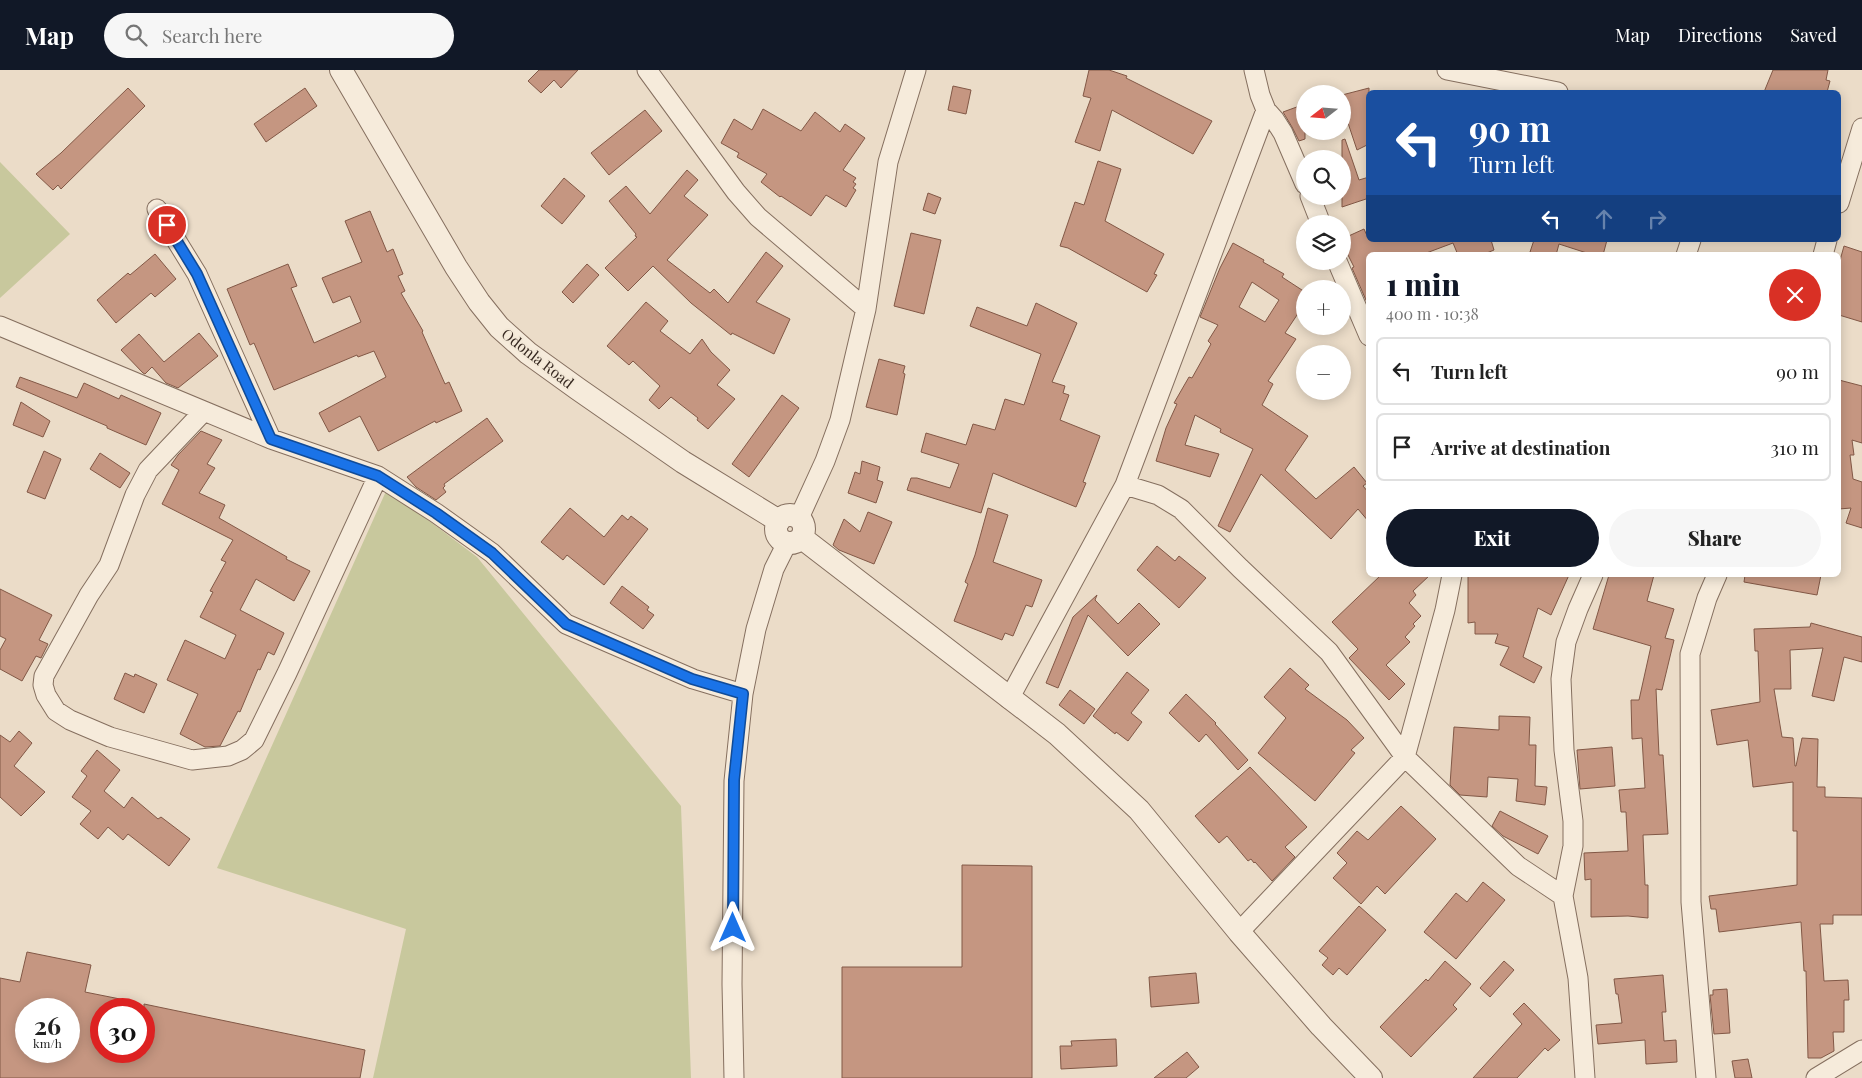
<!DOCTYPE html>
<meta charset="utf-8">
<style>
body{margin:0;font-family:"Playfair Display",serif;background:#f6f6f6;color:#222;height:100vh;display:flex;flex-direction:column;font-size:19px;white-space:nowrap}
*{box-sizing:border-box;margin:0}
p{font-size:16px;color:#767676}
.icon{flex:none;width:28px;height:28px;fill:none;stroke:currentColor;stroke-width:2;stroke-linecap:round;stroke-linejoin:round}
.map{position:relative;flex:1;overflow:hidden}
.side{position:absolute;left:1366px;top:182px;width:475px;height:325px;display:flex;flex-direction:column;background:#fff;border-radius:8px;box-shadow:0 2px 12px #0003}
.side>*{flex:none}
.top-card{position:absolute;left:1366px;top:20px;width:475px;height:152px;border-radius:8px;box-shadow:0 2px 12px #0003;background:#1a4fa0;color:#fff;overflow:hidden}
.needle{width:32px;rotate:253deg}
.fabs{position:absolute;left:1296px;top:15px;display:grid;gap:10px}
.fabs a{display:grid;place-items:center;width:55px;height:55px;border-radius:50%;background:#fff;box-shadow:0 2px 12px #0003;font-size:25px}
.speed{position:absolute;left:15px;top:928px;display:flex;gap:10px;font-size:25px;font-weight:700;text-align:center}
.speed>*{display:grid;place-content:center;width:65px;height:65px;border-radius:50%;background:#fff;box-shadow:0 2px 12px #0003;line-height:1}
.speed small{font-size:12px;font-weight:400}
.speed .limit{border:8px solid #d22;background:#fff;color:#111}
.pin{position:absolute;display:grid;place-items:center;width:42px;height:42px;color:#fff;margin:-21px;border:2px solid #fff;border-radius:50%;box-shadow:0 1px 5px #0007}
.me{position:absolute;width:55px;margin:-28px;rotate:0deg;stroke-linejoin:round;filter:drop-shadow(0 0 4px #0008)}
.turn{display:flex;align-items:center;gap:18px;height:105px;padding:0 20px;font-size:22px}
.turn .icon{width:65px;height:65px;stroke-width:2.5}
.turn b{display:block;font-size:35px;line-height:42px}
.lanes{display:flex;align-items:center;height:48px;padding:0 20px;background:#0003;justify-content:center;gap:25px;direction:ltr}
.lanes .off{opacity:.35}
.round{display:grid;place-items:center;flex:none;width:52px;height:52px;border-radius:26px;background:#f6f6f6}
.overview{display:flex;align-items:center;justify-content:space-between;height:85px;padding:0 20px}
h1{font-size:30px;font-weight:800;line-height:38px;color:#111827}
.primary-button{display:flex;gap:10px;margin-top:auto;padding:10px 20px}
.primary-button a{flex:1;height:58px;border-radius:30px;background:#111827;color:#fff;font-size:20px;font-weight:800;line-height:58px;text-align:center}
.primary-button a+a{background:#f6f6f6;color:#222}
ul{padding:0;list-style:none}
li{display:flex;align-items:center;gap:15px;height:68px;margin:0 10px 8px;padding:0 10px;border:2px solid #e0e0e0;border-radius:8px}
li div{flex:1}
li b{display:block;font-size:19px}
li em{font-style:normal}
header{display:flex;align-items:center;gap:30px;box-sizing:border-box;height:70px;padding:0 25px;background:#111827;color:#fff}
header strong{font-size:24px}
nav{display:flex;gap:28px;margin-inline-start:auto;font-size:18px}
.search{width:350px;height:45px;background:#f6f6f6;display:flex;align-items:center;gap:12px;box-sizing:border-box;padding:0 18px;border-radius:28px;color:#767676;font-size:19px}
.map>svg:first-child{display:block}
</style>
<header>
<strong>Map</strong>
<div class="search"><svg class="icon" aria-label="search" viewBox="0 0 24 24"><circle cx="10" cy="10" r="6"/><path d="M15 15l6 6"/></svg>Search here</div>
<nav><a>Map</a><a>Directions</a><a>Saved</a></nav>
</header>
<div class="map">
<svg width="1862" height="1008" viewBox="0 0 1862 1008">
<rect width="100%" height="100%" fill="#ebdcc8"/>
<path fill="#c8c89d" d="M0,92l70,72 -70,64z
M387,419l90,68 204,249 10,272h-318l33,-149 -189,-61z"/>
<path fill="#c59681" stroke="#825846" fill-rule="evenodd" d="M539,0h39l-17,18 -7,-8 -13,13 -13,-12z
M1089,0h20l18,6 -1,2 86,43 -19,33 -81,-44 -12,41 -25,-9 16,-44 -8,-2z
M1773,0h55l-2,10 4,1 -3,11h-63z
M953,16l18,4 -5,24 -18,-4z
M128,18l17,18 -84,83 -3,-4 -5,5 -17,-16 25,-21z
M305,18l12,18 -51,36 -12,-18z
M1369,18v56l-12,6 -9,-27 -6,2v-30z
M1305,34v35l-6,2 -7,-14 -9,-15z
M763,39l38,22 14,-19 25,20 5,-8 20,14 -22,32 13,8 -3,4 3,2 -3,4 3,2 -10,17 -20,-12 -15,21 -30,-20 -1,1 -19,-15 6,-8 -30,-17 2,-4 -18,-10 13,-24 18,11z
M645,40l17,21 -53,44 -18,-22z
M1345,69l14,41 10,-3v21l-27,9v-67z
M1098,91l23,8 -16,52 59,33 -10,20 3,1 -10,17 -79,-44 -8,-2 15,-44 9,3z
M687,100l11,10 -14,16 24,19 -41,45 43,33 4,-4 14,14 38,-51 17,14 -27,36 34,17 -16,35 -42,-21 -1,2 -40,-32 -38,-37 -25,25 -23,-23 32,-31 -2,-1 1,-2 -27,-33 17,-15 24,28z
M564,108l21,18 -23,28 -21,-18z
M928,123l13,5 -6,16 -12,-4z
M370,141l17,41 6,-3 10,25 -5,2 7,15 -4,2 22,38 -1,1 23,52 4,-2 13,29 -26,12 -1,-2 -57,30 -18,-35 -31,16 -10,-19 67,-36 -12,-26 -16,6 -1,-2 -83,35 -20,-47 -4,2 -23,-56 61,-25 9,22 -6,2 23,55 47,-21 -11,-26 -17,7 -11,-25 40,-16 -17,-41z
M1364,159l5,11h122l3,10 -12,5h-24l-5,-12 -32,12h-52v52l-17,-39 2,-1 -12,-24v-4z
M911,163l30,7 -17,74 -30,-8z
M1534,170h73l-4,15h-10l-34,-11 -3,11h-18l-8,-3z
M1233,173l31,17 -1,2 21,12 -2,3 23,15v11l-20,30 11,6 -28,42 5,3 -11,21 46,31 -23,34 31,29 38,-32 13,16 -4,3 6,7v29l-11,-13 -27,30 -70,-65 -31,58 -12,-6 35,-77 -33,-17 1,-3 -26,-14 -10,30 34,9 -9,23 -54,-16 10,-33 11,-24 -3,-1 15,-26 3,1 19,-34 -3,-3 10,-16 -18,-8 20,-49zM1252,212l27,18 -14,22 -26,-15z
M1844,176l18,6v70l-23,-7v-51z
M155,184l21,25 -21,18 -4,-4 -35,30 -19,-23 31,-27 2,2z
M587,194l12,11 -26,28 -11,-11z
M646,232l22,19 -8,10 30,23 12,-15 9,13 19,18 -13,15 18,14 -27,30 -11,-9 1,-2 -27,-21 -12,12 -10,-9 11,-14 -27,-25 -4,4 -22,-19z
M1036,233l41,20 -25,59 13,4 -2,7 6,2 -9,25 40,16 -17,46 3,1 -10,24 -83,-34 -12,40 -74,-23 4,-12h6l33,10 9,-24 -38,-12 5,-19 40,12 7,-21 22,6 10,-31 19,6 17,-51 -71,-28 7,-19 50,19z
M199,263l19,23 -40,32 -12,-5 -14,-16 -7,7 -2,-1 -22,-23 18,-16 25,28z
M879,289l26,7 -2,7 2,1 -8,41 -31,-8z
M20,307l57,21 7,-15 35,16 2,-4 40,18 -15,32 -39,-17v-2l-91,-39z
M1839,310l23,6v57l-10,-3 2,15h-4l3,24 9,3v46l-16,-5 5,-15 -12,1z
M782,325l17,13 -50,69 -17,-13z
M21,332l29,19 -7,16 -30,-12z
M487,348l16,23 -59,43 1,2 -2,2 3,4 -10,8 -20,-13 -9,-10z
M201,361l21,9 -15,24 8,4 -16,25 26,12 -6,13 68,39 -1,2 24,12 -16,30 -38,-22 -16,31 44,23 -10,22 -6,-3 -8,18 -2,-1 -18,43 -2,-1 -18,35 -15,1 -25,-13 18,-40 -31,-14 18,-40 40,19 11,-24 -36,-18 13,-25 -3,-1 16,-29 -5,-2 12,-20 -71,-36 17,-34 -8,-5 7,-10z
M44,381l17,8 -16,40 -18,-7z
M100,383l30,20 -10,15 -30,-19z
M862,391l18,6 -3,13 6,2 -7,21 -28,-10 7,-21 5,2z
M570,438l34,29 18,-22 6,5 3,-4 17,13 -44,56 -37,-30 -4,5 -22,-18z
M988,438l20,7 -15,47 49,18 -10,27 -6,-2 -13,31 -8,-3 -3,7 -48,-19 14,-37 -3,-2 10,-27z
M868,442l24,10 -18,42 -35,-14 -6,-5 11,-26 16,13z
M1157,476l18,15 4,-5 27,22 -27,30 -42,-38z
M1381,505h49l-17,16 3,4 -7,8 12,13 -8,8 2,2 -10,11 5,5 -24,23 19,19 -16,16 -40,-42 9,-9 -26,-27z
M1468,505h101l-18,40 -13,-7 -15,49 19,10 -8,16 -34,-18 9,-18 -14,-4 3,-9h-23v-12l-7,1z
M1609,505h45l-7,26 27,8 -9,29 9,2 -12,50 -6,-1 3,66h4l5,79 -25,1 2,50h3v33l-20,-2 -37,1v-38l-6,1 -1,-27 44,-2 -2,-39h-5l-2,-22 26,-2 -3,-50 -10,1 -1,-39h8l12,-54 -58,-17z
M1745,505h76l-4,20 -73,-13z
M622,516l27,21 -2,3 7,5 -11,14 -33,-26z
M0,519l52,26 -13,25 9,4 -7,14 -5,-2 -14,25 -22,-12v-19l6,-11 -6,-3z
M1097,525l-2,5 23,24 21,-21 21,21 -32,32 -40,-41 -30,73 -12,-5 27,-66z
M1811,553l51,14v25l-18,-5 -10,44 -22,-5 11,-48 -33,2 1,39h-17l8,48 11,1 2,28h1l6,-28 16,1 -1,48h8v10l37,1v117h-29v9h-13l4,57 24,-1 1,20h-5v32h-11l1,19 -13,7h-13l-2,-87h-2l-3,-49 -82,10 -3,-23h-5l-2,-13 88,-11v-54h-4v-49l-40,5 -5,-47 -31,5 -6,-35 49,-8 -2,-51h-3l-1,-22 56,-2z
M1290,598l19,17 -4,4 42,31 17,18 -13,12 4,3 -40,48 -57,-48 28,-35 -22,-21z
M1127,602l22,18 -18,23 11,9 -14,19 -12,-9 -1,2 -22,-18z
M125,603l9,4 1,-3 22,10 -13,29 -30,-14z
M1070,620l25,19 -11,15 -25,-19z
M1186,624l30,29 -1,1 33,36 -10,10 -32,-36 -7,8 -30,-29z
M1499,646l31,1 -1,28h7l-1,41 12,1 -2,18 -29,-4 2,-22 -30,-2 -1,20 -27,-2 -10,-10 4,-58 45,3z
M19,661l13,12 -18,23 31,26 -24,24 -21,-19v-62l10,7z
M1612,677l3,39 -35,3 -3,-39z
M97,680l23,20 -16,21 20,17 8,-11 26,22 3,-2 29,22 -21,27 -41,-32 -5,6 -15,-13 -10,12 -18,-15 11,-13 -19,-14 15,-21 -6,-5z
M1250,697l57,60 -22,20 10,10 -23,24 -17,-19 -1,1 -3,-4 -3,2 -21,-25 -8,7 -24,-27z
M1401,736l35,33 -51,55 -8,-8 -16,18 -28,-26 14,-15 -10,-10 20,-22 11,9z
M1500,741l48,25 -10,18 -35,-18 -11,-10z
M962,795l70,1v212h-190v-111h120z
M1483,812l22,18 -49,59 -32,-27 32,-39 11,9z
M1359,836l27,24 -39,45 -8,-7 -6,7 -11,-10 6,-7 -9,-7z
M27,882l64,13 -6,27 50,10v7h-34v42h43v-47l221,46 -5,28h-360v-100l20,4zM26,939h43v42h-43z
M1445,891l26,23 -18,21 4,4 -46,48 -31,-30 46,-48 2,2z
M1504,891l10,9 -24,27 -10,-9z
M1196,903l3,30 -48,4 -2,-30z
M1663,905l3,37h-4l2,29 12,-1 1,22 -31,2 -1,-24 -47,4 -2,-19 26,-2 -4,-29h-2l-2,-15z
M1727,919l3,44 -16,1 -4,-39h3v-5z
M1524,933l36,37 -12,11 -3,-3 -28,30h-44l49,-54 -9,-10z
M1116,969l1,27 -56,3 -1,-23h12l-1,-5z
M1187,982l12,15 -13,11h-32z
M1748,989l4,19h-17l-3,-17z"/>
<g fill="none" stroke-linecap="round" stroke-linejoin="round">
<defs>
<path id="minor" d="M647,0l89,122 22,25 108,92
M1254,0l6,25 6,15 8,9 9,14 22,51
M1447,0l111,22
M1310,126l11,28
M1839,133l23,-75
M157,139l40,65 74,165
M1686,185l5,-15
M1823,185l4,-15
M1337,191l32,75
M0,256l271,113 107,37 58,37 56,40 74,71 127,55 50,15
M204,341l-56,59 -13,25 -26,70 -20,30 -45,81 -1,9 3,10 10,16 14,9 40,17 82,23 36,-4 14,-6 12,-10 33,-67 91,-197
M1125,415l33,10 23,14 59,59 89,84 76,105 113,109 45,30
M799,448l26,-57 15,-41 26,-111 22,-147 28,-92
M1009,629l116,-214 141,-375
M1239,862l166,-175 40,-147 7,-35
M734,1008l-2,-94 2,-203 9,-87 13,-65 18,-60 13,-26
M1585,1008l-7,-100 -15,-82 10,-50v-25l-9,-71 -3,-71 5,-37 12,-33 15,-34
M1706,1008l-15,-176 -1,-248 17,-56 10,-23
M1816,1008l46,-28"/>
<path id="tertiary" d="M341,0l115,197 23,35 20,25 29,26 50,36 105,73 96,59
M776 459a14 14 0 1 1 28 0a14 14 0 1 1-28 0Z
M802,468l255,196 82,76 100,122 82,94 50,52"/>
</defs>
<use href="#minor" stroke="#856f5f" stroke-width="21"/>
<use href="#tertiary" stroke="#856f5f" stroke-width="24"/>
<use href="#minor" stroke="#f6ebdb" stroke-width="19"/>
<use href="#tertiary" stroke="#f6ebdb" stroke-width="22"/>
</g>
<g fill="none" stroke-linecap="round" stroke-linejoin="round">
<defs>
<path id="route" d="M167,155l30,49 74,165 107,37 58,37 56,40 74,71 126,55 51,15 -9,86 -1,148"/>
</defs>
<use href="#route" stroke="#114b97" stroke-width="12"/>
<use href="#route" stroke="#1a73e8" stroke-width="9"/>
</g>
<g text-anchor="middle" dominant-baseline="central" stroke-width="4" stroke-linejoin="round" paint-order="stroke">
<g font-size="15" fill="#372921" stroke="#f3e8d7">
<text transform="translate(538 288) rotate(38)">Odonla Road</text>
</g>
</g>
</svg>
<div class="fabs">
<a><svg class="needle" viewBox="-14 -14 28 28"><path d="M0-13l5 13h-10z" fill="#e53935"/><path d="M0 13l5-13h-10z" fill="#767676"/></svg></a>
<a><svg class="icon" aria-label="search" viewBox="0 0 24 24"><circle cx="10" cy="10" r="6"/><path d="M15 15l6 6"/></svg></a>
<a><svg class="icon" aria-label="layers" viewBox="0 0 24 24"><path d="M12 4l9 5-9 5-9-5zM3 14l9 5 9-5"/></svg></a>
<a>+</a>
<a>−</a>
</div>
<div class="speed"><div>26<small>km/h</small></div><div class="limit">30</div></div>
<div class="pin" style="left:167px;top:155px;background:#d93025"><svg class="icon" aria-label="arrive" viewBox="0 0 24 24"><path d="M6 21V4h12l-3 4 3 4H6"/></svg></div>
<svg class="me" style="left:733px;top:858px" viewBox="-20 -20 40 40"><path d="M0-17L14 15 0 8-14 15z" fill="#1a73e8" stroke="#fff" stroke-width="4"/></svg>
<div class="top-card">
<div class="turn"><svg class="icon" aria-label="left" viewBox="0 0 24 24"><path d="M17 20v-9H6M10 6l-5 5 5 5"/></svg><div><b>90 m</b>Turn left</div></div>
<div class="lanes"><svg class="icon" aria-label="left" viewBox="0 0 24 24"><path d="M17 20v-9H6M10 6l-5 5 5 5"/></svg><svg class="icon off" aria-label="ahead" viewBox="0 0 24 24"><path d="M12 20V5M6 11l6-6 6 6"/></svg><svg class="icon off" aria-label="right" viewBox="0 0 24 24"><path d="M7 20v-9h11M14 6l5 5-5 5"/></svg></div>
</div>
<section class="side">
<div class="overview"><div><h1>1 min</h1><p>400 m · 10:38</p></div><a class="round" style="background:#d93025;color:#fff"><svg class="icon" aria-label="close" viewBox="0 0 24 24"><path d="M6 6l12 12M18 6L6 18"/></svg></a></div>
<ul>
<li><svg class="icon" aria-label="left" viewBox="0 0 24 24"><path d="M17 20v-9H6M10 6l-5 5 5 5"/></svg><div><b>Turn left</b></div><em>90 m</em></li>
<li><svg class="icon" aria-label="arrive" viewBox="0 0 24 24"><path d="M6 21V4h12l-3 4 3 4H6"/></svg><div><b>Arrive at destination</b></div><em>310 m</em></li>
</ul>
<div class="primary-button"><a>Exit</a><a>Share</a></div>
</section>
</div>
